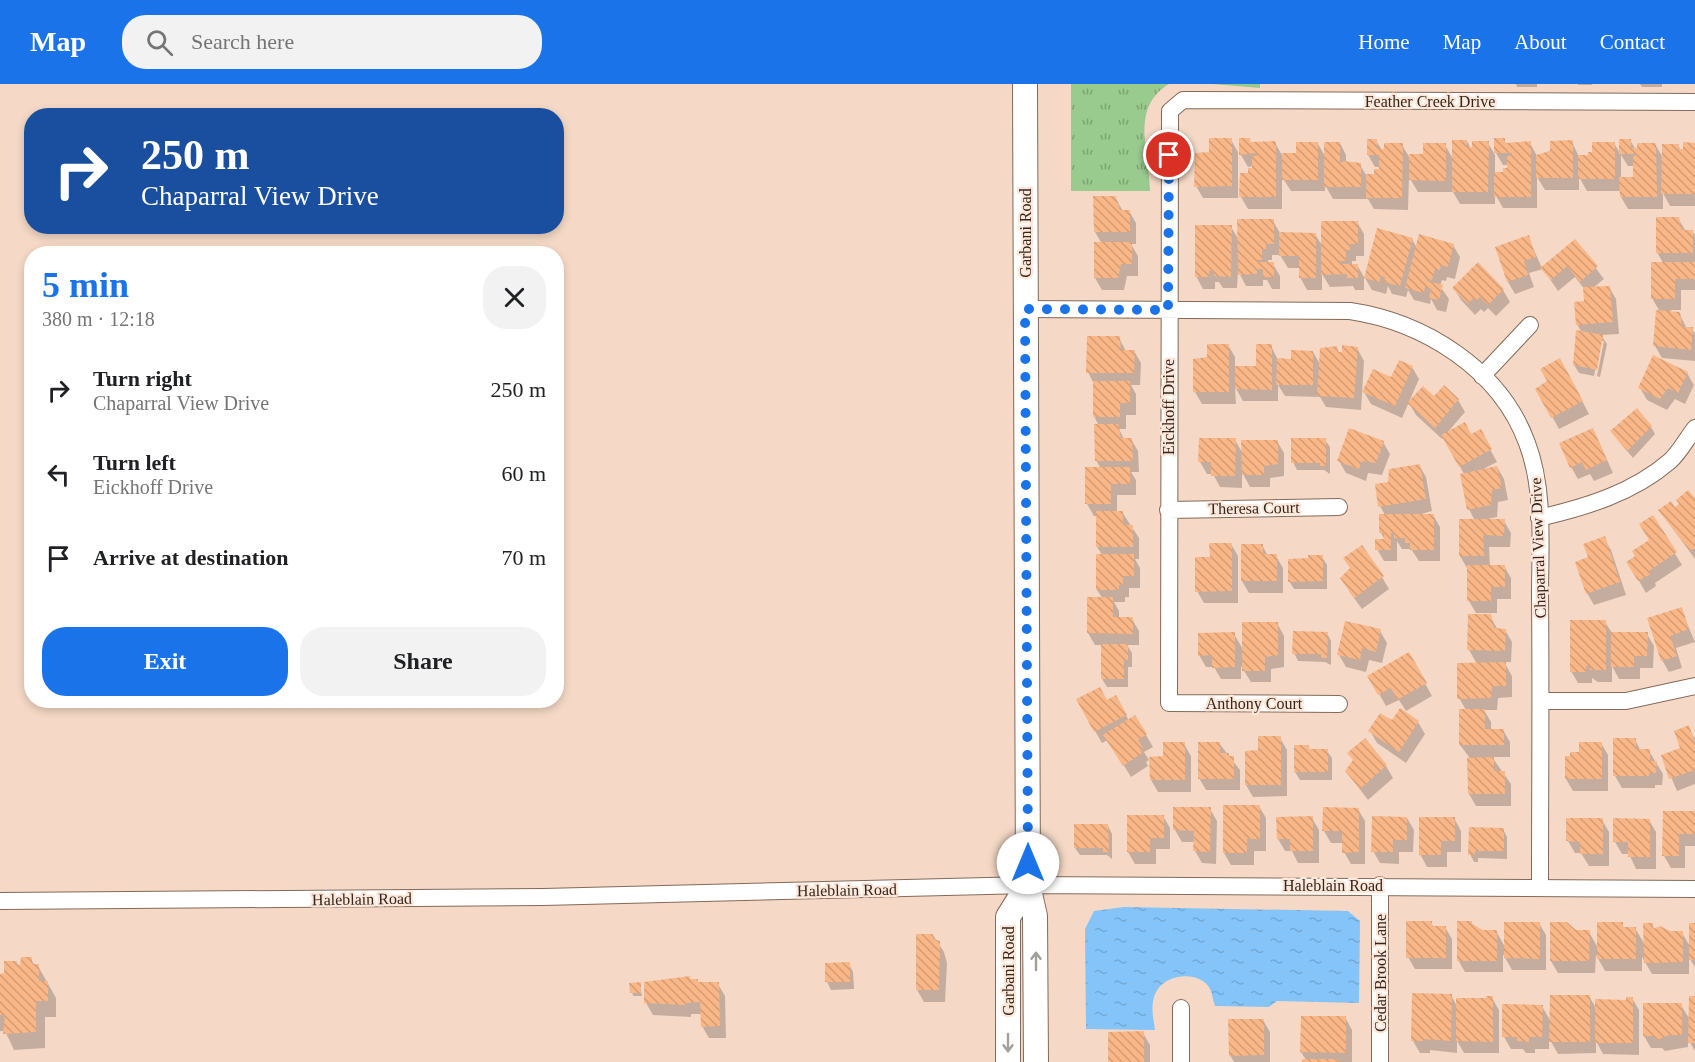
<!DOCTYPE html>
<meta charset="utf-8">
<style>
body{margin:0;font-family:Georgia,serif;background:#f2f2f2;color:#202124;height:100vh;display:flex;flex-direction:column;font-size:22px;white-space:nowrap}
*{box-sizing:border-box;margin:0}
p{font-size:20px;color:#757577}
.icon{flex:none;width:33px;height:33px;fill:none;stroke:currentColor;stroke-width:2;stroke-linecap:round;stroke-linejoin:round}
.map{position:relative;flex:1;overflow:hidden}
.sheet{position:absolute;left:24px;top:162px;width:540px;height:462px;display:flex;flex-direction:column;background:#fff;border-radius:24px;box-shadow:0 3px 9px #0003}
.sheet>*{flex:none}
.banner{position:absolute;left:24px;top:24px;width:540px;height:126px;border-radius:24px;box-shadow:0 3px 9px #0003;background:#1a4fa0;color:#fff;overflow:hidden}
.pin{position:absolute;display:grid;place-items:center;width:51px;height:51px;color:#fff;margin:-26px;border:3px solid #fff;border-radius:50%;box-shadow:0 2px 6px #0007}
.me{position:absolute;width:66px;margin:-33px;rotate:0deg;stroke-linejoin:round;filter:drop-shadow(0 0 4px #0008)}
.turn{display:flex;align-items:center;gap:21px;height:126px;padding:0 18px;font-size:27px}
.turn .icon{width:78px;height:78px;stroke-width:2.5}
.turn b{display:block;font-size:42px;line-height:51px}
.round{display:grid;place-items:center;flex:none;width:63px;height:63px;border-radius:24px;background:#f2f2f2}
.head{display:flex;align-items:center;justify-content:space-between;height:102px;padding:0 18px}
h1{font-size:36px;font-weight:700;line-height:45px;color:#1a73e8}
.cta{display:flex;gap:12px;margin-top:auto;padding:12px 18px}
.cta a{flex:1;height:69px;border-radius:24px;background:#1a73e8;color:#fff;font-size:24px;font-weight:700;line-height:69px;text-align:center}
.cta a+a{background:#f2f2f2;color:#202124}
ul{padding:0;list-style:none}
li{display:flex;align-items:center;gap:18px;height:84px;padding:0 18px}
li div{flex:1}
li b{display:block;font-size:22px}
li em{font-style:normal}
header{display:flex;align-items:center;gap:36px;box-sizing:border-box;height:84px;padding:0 30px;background:#1a73e8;color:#fff}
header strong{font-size:28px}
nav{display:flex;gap:33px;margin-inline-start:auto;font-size:21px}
.search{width:420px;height:54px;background:#f2f2f2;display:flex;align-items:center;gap:15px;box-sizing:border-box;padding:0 21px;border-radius:24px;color:#757577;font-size:22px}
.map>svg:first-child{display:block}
</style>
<header>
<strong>Map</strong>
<div class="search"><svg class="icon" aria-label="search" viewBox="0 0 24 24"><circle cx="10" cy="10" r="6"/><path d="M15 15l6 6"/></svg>Search here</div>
<nav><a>Home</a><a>Map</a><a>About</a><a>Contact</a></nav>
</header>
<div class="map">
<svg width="1695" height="978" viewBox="0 0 1695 978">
<defs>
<pattern id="grass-tufts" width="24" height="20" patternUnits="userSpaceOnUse" patternTransform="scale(1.5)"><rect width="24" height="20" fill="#99ca8e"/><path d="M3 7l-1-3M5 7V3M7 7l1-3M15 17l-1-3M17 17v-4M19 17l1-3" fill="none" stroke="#7da473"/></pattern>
<pattern id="water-ripples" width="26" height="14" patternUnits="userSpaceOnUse" patternTransform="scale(1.5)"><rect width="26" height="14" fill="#85c4f8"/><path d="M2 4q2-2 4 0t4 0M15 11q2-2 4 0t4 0" fill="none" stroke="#73a8d4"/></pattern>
<pattern id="building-back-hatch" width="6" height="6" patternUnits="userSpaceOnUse" patternTransform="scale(1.5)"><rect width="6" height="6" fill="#f9b788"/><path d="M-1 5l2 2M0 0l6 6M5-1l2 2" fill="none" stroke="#d69d75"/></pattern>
</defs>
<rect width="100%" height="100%" fill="#f5d9c6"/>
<path fill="url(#grass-tufts)" d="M1071,0h98c-40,24 -19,69 -19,107h-79z
M1212,0h48v4z"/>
<path fill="url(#water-ripples)" d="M1124,823l224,4 12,10 -1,82 -82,-2 -8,6 -54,-1c-2,-6 -3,-14 -6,-19 -11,-17 -44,-13 -53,5 -6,12 -3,25 -1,38l-69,-1 -1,-100 9,-18z"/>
<path fill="#0003" fill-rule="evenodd" d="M1516,0h21v3h-20z
M1578,0h14v1h-14z
M1640,0h22v3h-20z
M1249,55l2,5 24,-1 7,12h16l20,-11 8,14 14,-15 6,12v8l14,2 6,10 10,1 5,-9h-6l-7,-12 8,-14 6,9 20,-5 9,15 34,-15 8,14 14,-18 4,8 17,-6 7,12v19h9l4,-5v-4h-5l-7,-12 8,-13 3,5 23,-2 7,13 35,-14 7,15h11l24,-14 7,12v-15h9l6,10 19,-6 8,14 15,-13 3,6 14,-7v62h-25l-7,-13v16h-35l-7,-12v-6h-34l-8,-14v13h-34l-8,-13v31h-34l-8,-14v10h-35l-7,-12h-35l-9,-15 -1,33 -34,-1 -6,-10h-35l-8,-14v6h-34l-9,-14v32h-34l-7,-12 12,-31 -5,1 -7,-12zM1621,71l7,11h6v12h-13z
M1231,56l7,12v46h-35l-7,-12 14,-33z
M1095,114h20l8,13h6l7,12v21h-5l7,12v20h-11l-3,14h-22l-7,-12 7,-34 -7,-12z
M1678,134l7,12 8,2 2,4v54h-14v20h-10l-1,3h9l8,16h5l3,5v27l-33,-3 -7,-12 5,-34 -8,-14 11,-35 -6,-11z
M1273,137l7,12 35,1 8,13 34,-25 7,12v22h-8v5h-4v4h5l7,12v13h-9l-2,-4 -23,1 -8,-13v16h-15l-7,-13v-9h-12l-8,-13h-8v5h-4v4h5l7,12v13h-8l-5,-9h-4v6h-17l-8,-15 -1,17h-14l-4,-6h-4v7h-12l-7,-13 35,-49 8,13z
M1528,153l14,31 33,-27 29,38 -11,9 16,-1 7,12 3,35 -18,1 6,9 -7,33 -3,-1 7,-35h-3l-7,35 -15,-3 -5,-8 8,-32 -5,-9 9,-22 -1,-12 -10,-13 -17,14 -15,-22 -14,4 5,14 -19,7 -7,-12 -11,-34z
M1412,155l5,9 36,-3 7,12 -5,22 -8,-2 -1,4 -4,-1 -2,6 9,13 -3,13 -9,-2 -6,-11 -1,5 -16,-4 -6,-10 -2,7 -14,-3 -4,-8 -2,8 -14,-4 -7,-12z
M1454,204l49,2 7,12 -14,14 -8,-8 -4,4 -3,-3 -6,6 -14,-15z
M1119,254l7,13h8l7,12 -1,22h-9l5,9v21h-10v14h-7l5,10h7l7,12 1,21h-8l5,8v15h-19v17h5l17,26v21h-4l5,9v20h-11v9h-4v5h-11l5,9v8h13l7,12v14h-12l5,8v14h-4v20h-21l-5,-8v-34h-7l-7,-12 15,-34 -6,-9 6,-34 -6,-9 1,-31h-4l-7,-12 14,-35 -5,-9 3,-34 -5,-10v-32l-6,-12z
M1228,261l7,12v11h22l14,-22 7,14h14l21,-8 8,14 16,-18 3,6 17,-6 7,13 -3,49 -35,-3 -6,-10 -35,-1 -7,-11v16h-35l-8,-14 1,17h-34l-7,-12 13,-34z
M1412,283l7,12 -17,39 -31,-14 -7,-12z
M1567,288l22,42 -30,15 -22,-40z
M1687,289l7,12 -9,19 -10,-5 -8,11 -20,-10 -7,-12z
M1444,303l14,13 7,12 -18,21 24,3 9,-5 17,31 -14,7 14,-2 7,12 4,21 -10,2 -1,15 -10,2 17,2 7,12 -1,14h-21l1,19h14l7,12v21h-14v14h-21l-7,-12 -2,-33 -7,-12 15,-35 -6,-12 -5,-35 -20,-38 -2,3 -26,-24 -7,-12 25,-5z
M1651,343l4,7 -22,24 -16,-19z
M1235,356l8,14 34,-13 7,12v23l-14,2v9h-20l-8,-15v16l-22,-1 -7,-13h-6l-7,-12z
M1325,356l5,7v27l-6,-4h-27l-4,-8z
M1383,358l7,12 -8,21 -14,-2 -2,8 -20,-8 -7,-12z
M1599,358l14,31 -19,8 -4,-7 -12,5 -7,-12z
M1419,381l7,12 6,34 -14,4h15l7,12v34h-21l-8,-12h-9l-5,-8v20h-13l-7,-12 8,-9 -4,-7 4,-18 -5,-9 10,-23z
M1695,416v59l-35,-48 15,-2z
M1652,433l30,48 -27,18 1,3 -10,7 -11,-19 2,-18 13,-15z
M1604,454l7,12 15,45 -32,10 -7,-12 3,-35z
M1231,460l7,12v47h-34l-7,-12 14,-33z
M1262,461l6,11h8l7,12v25h-34l-7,-12z
M1322,473l5,8v24h-33l-5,-8z
M1382,493l7,12 -27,20 -13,-18z
M1681,525l14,33 -19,6 6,20 -13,4 -7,-12 -13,-41z
M1469,532h21l8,14h7l7,12 -1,20h-7l8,14v21l-14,1 -1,12h-13l7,12v8h12l7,12v15h-18l19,27v22h-35l-7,-12v-37l-9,-12 6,-35 -7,-12 18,-34 -8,-14z
M1605,538l7,11 35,1 7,12 -1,22h-13v11h-21l-7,-13v16h-14l-6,-4v5h-14l-7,-12z
M1277,539l7,13v31l-13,2v13h-20l-10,-16v13h-20l-7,-12h-8l-7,-12 35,-21 10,17z
M1380,547l7,12 -5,20 -13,-3 -3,12 -20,-5 -7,-12z
M1327,549l4,8v24l-6,-3 -27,-1 -4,-8z
M1409,570l23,42 -26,15 -7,-11 -13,6 -17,-30z
M1107,617l16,8 6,12 17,14 7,12 -9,5 5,8 -3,2 2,4 -17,11 -23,-37 -6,3 -7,-12z
M1418,638l7,12 -19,29 -29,-20 -7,-12 22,-8z
M1688,643l7,12v45l-18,7 -15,-35 20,-7z
M1280,654l7,12v46l-34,1 -7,-12 14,-34z
M1635,656l6,11h8l14,23 -1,11h-7v3h-33l-7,-12z
M1219,659l21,27v20h-34l-7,-12z
M1601,659l7,12v36h-35l-7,-12 15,-25z
M1184,660l7,12v36h-33l-7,-12z
M1308,663l2,4h17l5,7v22h-32l-5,-8z
M1386,682l7,12 -25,22 -22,-29z
M1259,722l7,12v33h-12v14h-23l-7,-12z
M1210,725l7,12 -1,43 -14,-1 -7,-12v-9h-13l-7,-12z
M1358,725l7,12v43h-14l-7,-12v-9h-13l-7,-12z
M1664,728h31v34h-10v22h-14l-7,-12z
M1163,732l7,12v21h-14v15h-21l-7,-12z
M1278,734h34l7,12v33h-21l-6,-12h-7l-7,-12z
M1407,734l7,12 -1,22h-14v12l-19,-1 -7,-12z
M1454,734l7,13v21h-14v15h-20l-7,-13z
M1602,736l7,12v34h-20l-8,-13h-6l-7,-12z
M1649,736l7,12v37h-20l-7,-15h-7l-7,-12z
M1108,742l4,8v25l-5,-4h-27l-5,-7z
M1503,745l4,8v22l-29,-1v4h-4l-4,-8z
M1431,839l3,4h11l7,12v30h-37l-7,-12z
M1471,839l11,8h14l9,16 34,-24 7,12v35h-34l-9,-16v18h-38l-7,-12z
M1622,840l2,4h11l10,17 7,-20 3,5 27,3 9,15 4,-24v43l-6,-10v17h-37l-10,-17v14h-37l-9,-16 -1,18h-37l-7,-12 25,-29h13l9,16z
M933,851l11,17 3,11 -2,39h-21l-7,-12z
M31,875l4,7h3l18,32v19h-11v31l-31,2 -9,-19h-5v-56h5l11,-12 6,4z
M849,880l4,8 1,17 -23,1 -4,-8z
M690,896l9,4h19l7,12 1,42h-17l-7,-12v-12h-11v3l-38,-2 -7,-12z
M631,900h9l2,12h-9z
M1451,911l7,13v-9l34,-1 7,12v43h-35l-7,-12v12l-27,-3v3h-10l-7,-12z
M1589,912l8,14 35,-12 7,12v45l-36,-1 -7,-13v12l-38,1 -9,-16v11h-14v4h-9l-3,-4h-12l-7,-12 38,-31 9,16z
M1695,913v54l-7,-12v8l-23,4 -3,-3h-11l-7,-12 1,-32 36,1 9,15z
M1345,933l7,13v32h-48l2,-2 -5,-8z
M1263,936l7,12v30h-36l-4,-7z
M1143,949l7,12v17h-41z"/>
<path fill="url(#building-back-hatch)" d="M1209,54h23v48l-38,1 1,-34 14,-1z
M1239,54h11v4l26,-1v56h-37l1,-24h8v-5h4v-12h5v-3l-18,2z
M1494,54h11v5l26,-2v56h-37v-25h9v-4h4v-12h5v-3h-18z
M1367,55h10v10h7v-6h19l-1,55h-36v-24h8v-5h5v-14h-12z
M1619,55h12v9h6v-5h19l1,54h-37l-1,-20h14v-20l4,-3h-18z
M1452,56h15v7h5v-6h17l-1,51h-36z
M1573,56v38h-37v-23l14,-4v-10z
M1296,58h22v38h-36v-27h14z
M1324,58h16v21l4,-2 17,2v24h-37z
M1592,58h23v37h-37v-24h10v-3h4z
M1683,58l12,1v51h-34l1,-50h17v5h4z
M1423,59h23v38l-37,-1v-26h14z
M1093,112h23l4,14h10v22h-36z
M1656,133h23l3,13h11v23h-37z
M1237,135h37v25h-8v5h-4v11h-5v2h17v15h-11v-8h-6v5l-19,1z
M1321,137h37v23h-8v6h-4v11h-6v3h18v14h-11v-4l-26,1z
M1195,141h37l-1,52 -17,-1v-5h-5v6h-14z
M1377,144l36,10 -13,48 -16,-4 1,-5 -4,-1 -2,6 -15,-4z
M1279,148l37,1v45h-17v-22h-20z
M1419,150l35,10 -6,23 -7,-2 -1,5 -5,-1 -3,11 -5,-1v2l16,4 -4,15 -10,-2 2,-9 -6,-2 -1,6 -19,-5z
M1529,151l7,22 -12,4 4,14 -21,7 -12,-35z
M1575,155l23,27 -18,16 -13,-16 -16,14 -11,-12z
M1094,158h38v22h-11l-3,14h-24z
M1478,178l26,27 -16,16 -8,-8 -4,4 -3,-3 -5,6 -16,-16z
M1651,178h44v17h-20v20h-24z
M1610,202l3,36 -37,3 -2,-23 10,-1 -1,-14z
M1656,226l24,2 2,15h11l-2,23 -38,-4z
M1576,246l27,5 -6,35 -24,-5z
M1087,252h33l1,14h14l-1,23h-48z
M1207,260h22v48h-36v-33l14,-2z
M1256,260h16v46l-37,-1v-23h21z
M1342,261l16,2 -4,51 -37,-2 3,-48 17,-2v6h5z
M1291,266l22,1v34h-37l1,-27 14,1z
M1653,271l35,17 -10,21 -10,-5 -8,11 -22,-11z
M1560,274l23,43 -32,17 -16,-29 12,-8 -7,-12z
M1399,276l14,6 -18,40 -33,-14 11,-23 18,8z
M1093,297h37v22h-10v14h-27z
M1444,301l15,14 -24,29 -28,-25 16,-17 11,10z
M1637,324l15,18 -25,25 -17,-20z
M1465,338l6,12 10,-5 11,20 -33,18 -18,-32z
M1094,340h24l3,14h11l1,23h-38z
M1349,344l35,13 -8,22 -14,-2 -3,8 -22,-8z
M1593,344l14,32 -21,10 -4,-8 -12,6 -11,-25z
M1199,354h37l-1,38h-24v-14h-13z
M1291,354h35v28h-6v-3h-29z
M1241,356h37v24l-14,2v9h-22z
M1420,380l6,35 -48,8 -3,-23 13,-2 1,-13z
M1497,382l5,22 -10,2 -1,15 -24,5 -7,-36z
M1085,383h45v17h-19v20h-26z
M1688,406l7,8v50l-5,3 -32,-41 13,-9 4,6 4,-3 -3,-4z
M1096,427h27v14h10v22h-37z
M1379,430h55v36h-24v-7h-5v-5h-11v-5h-3v17h-16v-11h9v-6h-5z
M1653,431l24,37 -28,19 2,3 -13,7 -12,-19 9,-6 -3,-5 17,-11 -10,-16z
M1459,435h46l-1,17 -21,-1 1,21h-25z
M1605,452l15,46 -34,12 -11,-32 13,-5 -5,-13z
M1209,459h23v48l-37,1v-35h15z
M1241,460h22v10h14v27h-36z
M1362,461l22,31 -30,22 -14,-20 10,-10 -7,-10z
M1096,470h38v22h-11v9h-4v5h-23z
M1308,471h15v26l-35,1v-23l20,-1z
M1467,481h38v22h-14v14h-24z
M1087,513h26v20h20v17l-46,-1z
M1682,523l7,22 -19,7 7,20 -16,5 -14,-43z
M1468,530h23l3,14 12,1 -1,22 -38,-1z
M1570,536h36v50h-16v-4h-4v6h-16z
M1345,537l36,8 -5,23 -14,-4 -2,12 -23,-5z
M1242,538h36v33l-13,2v14h-23z
M1293,547l35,1 -1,26h-6v-4h-29z
M1235,548v35l-23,1v-13l-14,1v-23z
M1611,548h37l-1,24h-13v11h-23z
M1101,560h27v16h-4v19h-23z
M1409,568l18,31 -30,17 -6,-12 -13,7 -11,-19z
M1506,578v24h-14l-1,12 -34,1v-36z
M1100,603l7,13 9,-5 11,20 -33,17 -18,-33z
M1400,624l19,13 -20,31 -31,-21 12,-18 12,7z
M1459,625h26v20h19v16h-45z
M1135,631l12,19 -9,6 5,8 -3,1 2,4 -19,13 -20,-31z
M1689,641l6,18v27l-26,9 -8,-24 19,-7 -6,-17z
M1258,652h23v49h-36v-34l13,-1z
M1365,654l22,27 -27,24 -15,-18 8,-11 -6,-7z
M1613,654h23v11h14v12h7l-1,12h-7v3h-36z
M1163,658h22v38h-35l-1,-23 14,-1z
M1198,658h22v11h9v3h5v23h-36z
M1579,658h23v37h-37v-23h5v-4h9z
M1294,661h15v4h19v23h-34z
M1494,673v14h11v23h-37l-1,-36z
M1223,721h37v34h-13v14h-24z
M1173,723h38l-1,45 -17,-1 1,-20 -21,-1z
M1323,723l36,1v44l-17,1v-22h-20z
M1663,727h32v23h-16v22h-17z
M1127,731h37v23h-14v14h-23z
M1313,732v35h-23v-12h-13l-1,-22z
M1372,732l35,1v23h-14v12h-22z
M1419,733h36v24h-14v14h-22z
M1566,734h37v36h-23v-12l-14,-1z
M1613,734l37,1v38h-22v-15h-15z
M1074,740h34l1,28h-6v-4h-29z
M1469,743l35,1v23h-29l-1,4h-6z
M1406,837h26v5h14v32h-40z
M1457,837h15v3l11,6h14v31h-40z
M1504,838h36v37l-36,-1z
M1550,838h17l9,8h14l-1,31h-39z
M1597,838h26v5h13v32h-39z
M1643,839h10v6l7,-3 10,5h13v31l-39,1z
M1689,839h6v37h-6z
M916,850h17v5l7,2 -1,49h-23z
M21,873h11v7h7v17h9v20h-12v31l-33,2 2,-19h-5v-41l4,-1v-12h13v4h3z
M850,878v20h-25v-19z
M690,892v3h8v3h21l1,44 -19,1 -1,-25 -15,1v2l-41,-2v-21z
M641,898v11h-11l-1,-10z
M1412,909l40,1 -1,47 -27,-2v2h-13z
M1550,911h40v47h-41z
M1486,912h7v46l-37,-1v-43h30z
M1689,912h6v47h-7z
M1626,913h7v46h-38v-44l31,1z
M1643,919h39v32h-13l-12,5 -3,-4h-11z
M1502,920l41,1 -1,32h-13v5l-12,-1v-4h-15z
M1301,932h45v37l-46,-1z
M1228,935h36v36l-35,1z
M1144,947v31h-36v-30z
M1302,975h36v3h-36z"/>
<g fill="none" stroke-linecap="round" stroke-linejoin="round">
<defs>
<path id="minor" d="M1025,225l325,2c74,11 150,58 177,132 18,47 13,103 13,153 1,96 0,193 0,290
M1482,292l48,-51
M1168,426l171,-3
M1539,434c47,-11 94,-25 131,-57 10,-9 17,-23 25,-33
M1541,617h85l69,-15
M1339,620l-170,-1 1,-592 13,-11 512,2
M0,817l543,-4 485,-12 667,4
M1181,924v54
M1380,978v-177"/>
<path id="secondary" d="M1025,0l3,801 7,31 1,146
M1008,978v-145l20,-32"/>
</defs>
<use href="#minor" stroke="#836a59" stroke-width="18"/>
<use href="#secondary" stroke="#836a59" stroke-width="26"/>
<use href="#minor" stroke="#fff" stroke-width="16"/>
<use href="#secondary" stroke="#fff" stroke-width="24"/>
</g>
<defs><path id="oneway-shaft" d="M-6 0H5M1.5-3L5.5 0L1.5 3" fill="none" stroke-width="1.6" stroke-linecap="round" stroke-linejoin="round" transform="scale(1.5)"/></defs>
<g stroke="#a29e9a">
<use href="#oneway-shaft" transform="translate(1036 877) rotate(-90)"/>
<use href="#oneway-shaft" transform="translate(1008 959) rotate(90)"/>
</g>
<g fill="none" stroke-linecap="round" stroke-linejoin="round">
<path stroke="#1a73e8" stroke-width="10" stroke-dasharray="0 18" d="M1028,779l-3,-554 143,1 1,-155"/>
</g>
<g text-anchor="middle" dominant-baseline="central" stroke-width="4.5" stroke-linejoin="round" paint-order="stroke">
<g font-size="16" fill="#31271f" stroke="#fee7d8">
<text x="1430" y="17">Feather Creek Drive</text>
<text transform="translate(1025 149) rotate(-90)">Garbani Road</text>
<text transform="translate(1168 323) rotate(-90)">Eickhoff Drive</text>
<text transform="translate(1254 424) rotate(-1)">Theresa Court</text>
<text transform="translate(1538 464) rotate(-92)">Chaparral View Drive</text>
<text x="1254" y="619">Anthony Court</text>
<text x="1333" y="801">Haleblain Road</text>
<text transform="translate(847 806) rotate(-1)">Haleblain Road</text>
<text transform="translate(362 815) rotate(-1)">Haleblain Road</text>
<text transform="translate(1008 887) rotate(-90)">Garbani Road</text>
<text transform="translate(1380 889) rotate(-90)">Cedar Brook Lane</text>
</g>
</g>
</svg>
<div class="pin" style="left:1169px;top:71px;background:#d93025"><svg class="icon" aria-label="arrive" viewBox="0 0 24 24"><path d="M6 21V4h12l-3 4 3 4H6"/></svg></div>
<svg class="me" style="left:1028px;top:779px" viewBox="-20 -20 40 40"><circle r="19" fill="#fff"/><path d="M0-13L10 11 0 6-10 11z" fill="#1a73e8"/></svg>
<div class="banner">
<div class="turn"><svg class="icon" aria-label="right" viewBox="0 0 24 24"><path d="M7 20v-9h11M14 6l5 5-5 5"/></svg><div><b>250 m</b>Chaparral View Drive</div></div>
</div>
<section class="sheet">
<div class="head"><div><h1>5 min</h1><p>380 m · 12:18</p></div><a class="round"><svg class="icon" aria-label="close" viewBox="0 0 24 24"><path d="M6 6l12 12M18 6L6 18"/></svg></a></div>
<ul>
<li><svg class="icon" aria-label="right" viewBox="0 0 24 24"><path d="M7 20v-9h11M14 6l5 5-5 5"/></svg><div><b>Turn right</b><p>Chaparral View Drive</p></div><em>250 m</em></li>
<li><svg class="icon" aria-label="left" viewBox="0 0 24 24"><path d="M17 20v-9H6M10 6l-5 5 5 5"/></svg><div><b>Turn left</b><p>Eickhoff Drive</p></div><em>60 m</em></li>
<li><svg class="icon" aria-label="arrive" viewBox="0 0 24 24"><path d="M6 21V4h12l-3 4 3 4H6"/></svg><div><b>Arrive at destination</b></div><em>70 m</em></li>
</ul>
<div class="cta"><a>Exit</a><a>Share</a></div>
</section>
</div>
